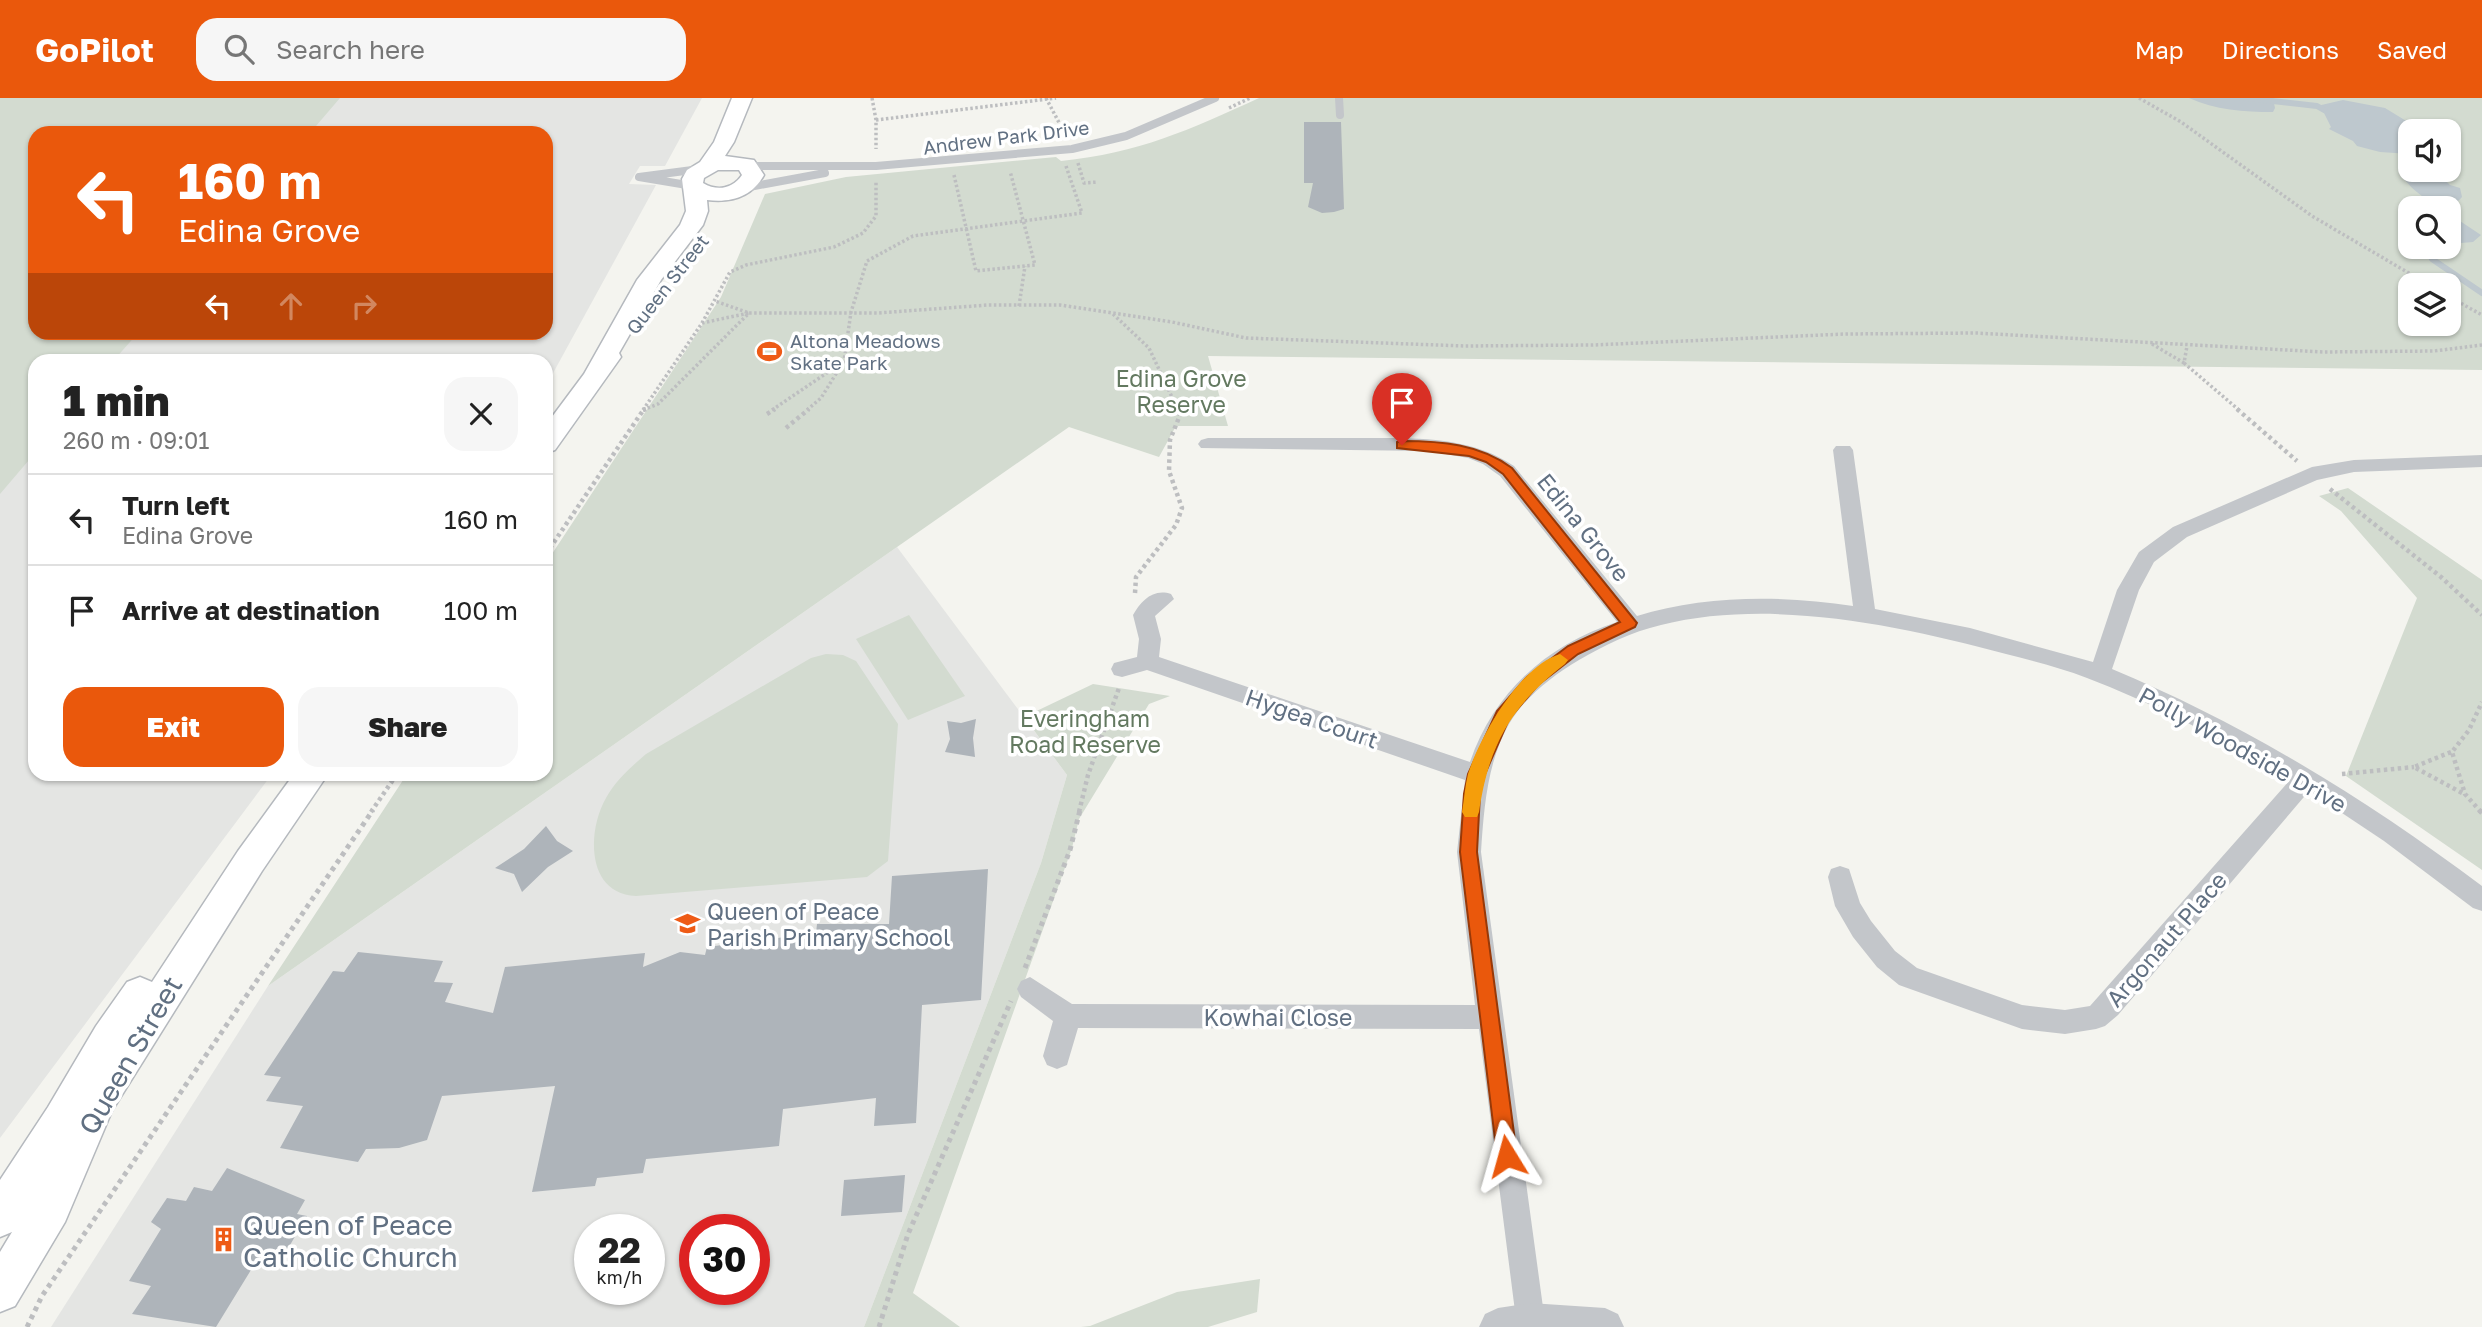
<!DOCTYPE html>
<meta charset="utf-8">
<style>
body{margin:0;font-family:"Golos Text",sans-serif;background:#f6f6f6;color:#222;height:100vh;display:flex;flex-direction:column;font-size:26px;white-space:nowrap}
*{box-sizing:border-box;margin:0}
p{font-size:23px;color:#767676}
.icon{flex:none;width:38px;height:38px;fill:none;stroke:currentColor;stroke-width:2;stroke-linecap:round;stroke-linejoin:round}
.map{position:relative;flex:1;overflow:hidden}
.panel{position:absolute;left:28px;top:256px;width:525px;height:427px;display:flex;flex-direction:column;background:#fff;border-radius:21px;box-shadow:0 2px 5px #0004}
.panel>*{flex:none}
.top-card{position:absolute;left:28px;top:28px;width:525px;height:214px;border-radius:21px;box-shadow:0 2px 5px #0004;background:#ea580c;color:#fff;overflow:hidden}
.fabs{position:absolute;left:2398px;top:21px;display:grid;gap:14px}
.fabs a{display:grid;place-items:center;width:63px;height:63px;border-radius:14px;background:#fff;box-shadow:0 2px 5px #0004;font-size:35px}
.speed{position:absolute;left:574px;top:1116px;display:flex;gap:14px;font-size:35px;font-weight:700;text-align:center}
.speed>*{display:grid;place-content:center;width:91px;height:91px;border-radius:50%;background:#fff;box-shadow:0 2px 5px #0004;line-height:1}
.speed small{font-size:18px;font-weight:400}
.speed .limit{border:10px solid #d22;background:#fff;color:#111}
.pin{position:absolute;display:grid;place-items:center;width:60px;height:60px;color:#fff;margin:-72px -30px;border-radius:50% 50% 50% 0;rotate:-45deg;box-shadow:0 0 7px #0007}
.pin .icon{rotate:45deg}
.me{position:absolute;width:77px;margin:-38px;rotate:352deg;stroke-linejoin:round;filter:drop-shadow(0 0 5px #0008)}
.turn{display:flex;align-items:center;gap:24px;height:147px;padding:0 35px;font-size:32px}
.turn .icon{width:91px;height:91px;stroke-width:2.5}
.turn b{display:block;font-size:49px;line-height:60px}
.lanes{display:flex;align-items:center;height:66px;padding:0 35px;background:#0003;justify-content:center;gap:35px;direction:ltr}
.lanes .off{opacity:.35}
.round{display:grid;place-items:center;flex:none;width:74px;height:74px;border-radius:21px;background:#f6f6f6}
.headline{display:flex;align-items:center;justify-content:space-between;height:119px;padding:0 35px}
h1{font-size:42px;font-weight:800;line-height:52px}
.primary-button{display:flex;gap:14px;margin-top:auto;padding:14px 35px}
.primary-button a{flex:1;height:80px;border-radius:21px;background:#ea580c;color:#fff;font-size:28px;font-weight:800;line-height:80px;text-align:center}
.primary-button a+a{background:#f6f6f6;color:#222}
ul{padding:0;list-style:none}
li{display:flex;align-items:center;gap:21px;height:91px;padding:0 35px;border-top:2px solid #e0e0e0}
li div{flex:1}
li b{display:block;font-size:26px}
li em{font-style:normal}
header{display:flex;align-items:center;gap:42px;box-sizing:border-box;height:98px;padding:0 35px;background:#ea580c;color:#fff}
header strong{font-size:33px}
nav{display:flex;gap:38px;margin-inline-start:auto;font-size:24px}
.search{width:490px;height:63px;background:#f6f6f6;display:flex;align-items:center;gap:18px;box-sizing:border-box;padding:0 24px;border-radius:21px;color:#767676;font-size:26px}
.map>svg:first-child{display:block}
</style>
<header>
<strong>GoPilot</strong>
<div class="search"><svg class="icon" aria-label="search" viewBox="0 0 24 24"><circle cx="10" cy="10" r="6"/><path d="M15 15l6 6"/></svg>Search here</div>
<nav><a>Map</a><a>Directions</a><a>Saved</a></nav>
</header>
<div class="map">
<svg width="2482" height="1229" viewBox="0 0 2482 1229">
<rect width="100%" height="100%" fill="#f4f4ef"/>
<path fill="#e4e5e3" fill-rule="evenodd" d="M0,0h702l-37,68h-25l-11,18 27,1 -110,201v-26h-511v414h237l-272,364zM35,35h511v199h-511z
M897,449l170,228 -26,88 -177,464h-813l217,-341zM590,1132h59v60h-59zM695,1132h59v60h-59z"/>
<path fill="#d3dbd0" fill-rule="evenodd" d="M0,0h340l-30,35h-275v199l103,1 -24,27h-79v93l-35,41z
M1259,0h1223v272l-1274,-14 20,70h-52l-17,31 -90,-30 -801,559 139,-212h139v-211l175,-266 44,-103 81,-17 210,-20 5,4c78,-8 128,-31 198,-63zM2410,33h38v39h-38zM2410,110h38v39h-38zM2410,187h38v39h-38z
M2348,390l134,92v290l-136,-94 71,-178 -76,-87 -22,-15z
M909,517l56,81 -57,24 -52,-81z
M826,556l17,1 13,6 42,63 -10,137 -21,16 -231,19c-50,-2 -49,-65 -30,-98 10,-18 25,-31 40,-44l165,-96z
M1093,586l77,12 -21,8 -70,115 -7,29 -159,445 47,34h-96l177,-464 26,-88 -43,-58z
M1260,1181l-3,33 -49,15h-127l9,-1 87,-34z"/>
<path fill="#bec8ce" d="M2189,0h84l2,10 -2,4c-29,0 -58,-2 -84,-14z
M2343,2l42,8 36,22 -11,1v23l-30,-2 -23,-6 -4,-5 -24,-12 2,-2 -8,-16 -6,-5z
M2410,71l33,1 12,6 -10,4 5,5 10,3 2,9c-18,22 -51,-6 -63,-25z
M2451,117l30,20 -8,7 -12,1 -5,8 -8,-5v-30z"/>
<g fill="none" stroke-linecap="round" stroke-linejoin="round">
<path stroke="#bec8ce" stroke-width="6" d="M2246,0l71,8 7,4
M2448,113l3,4 -3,21
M2447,149l-15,12 50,34"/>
</g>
<path fill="#aeb4ba" d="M1304,24h37l3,87 -10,3 -12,1 -14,-6 5,-24h-9z
M976,621l-3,19 2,19 -30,-5 5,-13 -3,-18 14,2z
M546,728l11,15 16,10 -25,16 -26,25 -8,-18 -19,-6 29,-19z
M988,771l-7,131 -59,5 -6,118 -42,3 2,-28 -93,11 -4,37 -133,13 -3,14 -46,5 -2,8 -63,6 23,-106 -113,10 -15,44 -28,8 -33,1 -8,13 -78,-14 23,-42 -37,-5 15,-24 -17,-2 69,-104 11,1 14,-20 85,9 -9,21 19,1 -8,19 48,11 12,-46 140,-14 -2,14 37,-15 25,3 2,-8 109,-14 1,-9h72l3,-48z
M227,1070l78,32 -8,14 10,2 -24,41 -21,-5 -46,75 -84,-13 19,-28 -22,-5 32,-52 -10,-7 16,-24 19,3 8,-14 18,4z
M905,1077l-3,37 -61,4 3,-36z"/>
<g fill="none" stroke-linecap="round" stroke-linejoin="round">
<defs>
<path id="secondary" d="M732,0h20l-18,44 -9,14 29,4 10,15c-12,22 -33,28 -57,25l1,11 -5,14 -42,55 -42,73 2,4 -66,93 -9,3v-28l38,-51 53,-94 43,-55 6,-14 -4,-32 5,-9 13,-8 14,-20zM718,72h21l3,5c-9,13 -24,17 -39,8l1,-5z
M294,676h34l-66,97 -150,240 -47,111 -50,84 -15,6v-60l12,-20 -12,5v-57l48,-73 48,-81 31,-44 13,-5 12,5 86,-131z"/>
</defs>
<use href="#secondary" stroke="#b5b9be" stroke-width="3"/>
<path stroke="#bdbec0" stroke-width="3.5" stroke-dasharray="2.5 2.5" stroke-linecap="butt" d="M872,0l4,22v29
M1046,0l18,34
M2139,0l42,24 131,94 117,69
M1229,10l21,-10
M876,22l180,-22
M1078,65l6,20 14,-1
M954,77l22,96 59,-6 -25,-94
M2448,198l34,19
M1019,208l6,-40
M1113,216l36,34 29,62
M702,225l47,-10 -34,-12
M2152,246l32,19 3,-17
M2184,265l55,47
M643,312l15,-6 91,-91h129l110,-8h72l112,17 74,16 219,8 128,-1 252,-11 131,-1 347,19 111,-1 48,-6
M643,312l59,-87 28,-51 16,-7 88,-18 29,-14 13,-17v-34
M772,312l68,-46
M807,312l14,-12 23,-37 7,-49 16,-51 46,-25 169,-23 -16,-47"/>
<path stroke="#bdbec0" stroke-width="4.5" stroke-dasharray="3.5 3.5" stroke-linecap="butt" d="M2237,311l60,52
M643,312l3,-1
M767,316l8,-5
M786,330l23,-19
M2330,391l111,88 41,38
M546,456l98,-145
M1135,495l1,-16 40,-52 6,-17 -13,-37 1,-31 10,-25 -3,-6
M2451,654l-37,15 50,27
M2342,676l72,-7
M371,714l26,-38
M1079,714l9,-37 31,-87
M2481,714l-16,-18 -13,-42 17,-22 13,-28"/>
<path stroke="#bdbec0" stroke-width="5" stroke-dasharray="4.5 4.5" stroke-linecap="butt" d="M2479,712l3,3
M1025,870l45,-118 10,-40
M27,1229l15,-31 331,-486
M879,1229l29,-93 103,-233"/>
<path stroke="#c3c6ca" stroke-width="8" d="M1339,0l1,17
M747,68h129l196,-17 54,-13 89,-38
M693,88l-54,-9 61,-8
M744,90l81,-15"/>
<path fill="#c3c6ca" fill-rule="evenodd" d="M1208,340c45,0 90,0 134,0 58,1 122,-6 172,28l123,150c67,-21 146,-21 216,-10l-20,-156 3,-4h14l3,4 22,159 95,19 123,34 24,-72 22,-38 34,-25 139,-60 42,-7 128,-5v12l-128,5 -37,8 -130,57 -33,25 -15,28 -27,79c134,56 254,130 370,217v25l-9,-3 -89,-67 -75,-50 -191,224 -13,11 -9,3 -31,5 -43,-5 -123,-44 -22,-18 -24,-30 -18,-31 -7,-29 3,-8 9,-3 9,3 11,34 11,18 24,30 22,17 105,37 43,5 25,-4 200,-226c-65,-39 -132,-75 -203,-102 -26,-10 -54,-17 -81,-24 -107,-29 -235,-56 -345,-29 -30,7 -56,20 -82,35 -27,16 -54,37 -70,64 -22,39 -25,84 -28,128l64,470 -2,5h-26l-38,-298 -401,-1 -11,37 -10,4 -10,-4 -4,-9 10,-35 -32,-24 -4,-8 4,-8 9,-4 42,27 403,1 -18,-153 8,-72 -318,-110 -25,7 -8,-2 -3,-6 3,-6 23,-6 2,-18 -6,-24c8,-14 20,-27 38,-21l3,5 -19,17 6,23 -2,18 311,105c24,-70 77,-117 147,-140l-117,-146 -17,-12 -15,-6 -39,-7 -228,-3 -3,-4 3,-4z"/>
<path fill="#c3c6ca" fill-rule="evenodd" d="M1530,1205l75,5 13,6 6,13h-145l6,-13 13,-6z"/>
<use href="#secondary" fill="#fff" fill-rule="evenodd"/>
</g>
<path fill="#ea580c" stroke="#983908" stroke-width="2" d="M1402,343c39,0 78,3 110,27l125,155 -2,4 -57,27 -40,31 -29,34 -24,55 -5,20 -3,58 40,304 -3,7 -7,3 -7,-3 -3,-7 -37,-304 4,-58 4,-20 29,-63 30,-34 41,-31 52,-24 -117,-148 -17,-12 -17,-6 -72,-8v-6z"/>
<path fill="#f59e0b" d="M1560,556l8,6 -3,4c-54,42 -76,80 -86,148l-2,5h-12l-3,-5c2,-12 3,-26 6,-38 12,-38 52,-108 92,-120z"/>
<defs>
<symbol id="stadium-bare" viewBox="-9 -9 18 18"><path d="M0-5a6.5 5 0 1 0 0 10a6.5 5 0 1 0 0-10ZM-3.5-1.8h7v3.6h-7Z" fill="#ee5b16" stroke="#fff" stroke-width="2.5" paint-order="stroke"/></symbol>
<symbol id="school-bare" viewBox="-9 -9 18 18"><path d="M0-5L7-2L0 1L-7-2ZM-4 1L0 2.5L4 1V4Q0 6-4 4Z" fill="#ee5b16" stroke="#fff" stroke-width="2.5" paint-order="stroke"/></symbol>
<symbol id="building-bare" viewBox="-9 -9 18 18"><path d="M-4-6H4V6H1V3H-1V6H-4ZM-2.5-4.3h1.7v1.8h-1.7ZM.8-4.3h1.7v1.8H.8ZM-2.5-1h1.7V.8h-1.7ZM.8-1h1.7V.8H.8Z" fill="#ee5b16" stroke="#fff" stroke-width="2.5" paint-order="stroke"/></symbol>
</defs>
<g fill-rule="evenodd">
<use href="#stadium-bare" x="752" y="236" width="35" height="35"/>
<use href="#school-bare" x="670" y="808" width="35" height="35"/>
<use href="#building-bare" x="206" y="1124" width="35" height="35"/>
</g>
<g text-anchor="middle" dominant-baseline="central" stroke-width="7" stroke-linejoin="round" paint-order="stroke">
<g font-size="19" fill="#617082" stroke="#fff">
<text transform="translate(1006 39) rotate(-7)">Andrew Park Drive</text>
<text transform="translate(667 186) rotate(-52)">Queen Street</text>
</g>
<g font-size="19" fill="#617082" stroke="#fff" text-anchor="start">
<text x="790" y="242">Altona Meadows<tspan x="790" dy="22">Skate Park</tspan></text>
</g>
<g font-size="23" fill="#637960" stroke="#fff">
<text x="1181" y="280">Edina Grove<tspan x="1181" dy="26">Reserve</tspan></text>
<text x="1085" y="620">Everingham<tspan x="1085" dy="26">Road Reserve</tspan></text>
</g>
<g font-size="23" fill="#617082" stroke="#fff">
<text transform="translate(1584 429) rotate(51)">Edina Grove</text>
<text transform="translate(1312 620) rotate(19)">Hygea Court</text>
<text transform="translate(2243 651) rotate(29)">Polly Woodside Drive</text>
<text transform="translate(2166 841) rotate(-49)">Argonaut Place</text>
<text x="1278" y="919">Kowhai Close</text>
</g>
<g font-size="23" fill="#617082" stroke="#fff" text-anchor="start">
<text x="707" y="813">Queen of Peace<tspan x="707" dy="26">Parish Primary School</tspan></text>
</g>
<g font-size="28" fill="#617082" stroke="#fff">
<text transform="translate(130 957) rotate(-60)">Queen Street</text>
</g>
<g font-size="28" fill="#617082" stroke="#fff" text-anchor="start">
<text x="243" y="1126">Queen of Peace<tspan x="243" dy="32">Catholic Church</tspan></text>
</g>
</g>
</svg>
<div class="fabs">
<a><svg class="icon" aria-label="sound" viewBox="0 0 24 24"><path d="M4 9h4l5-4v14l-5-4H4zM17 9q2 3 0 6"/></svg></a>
<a><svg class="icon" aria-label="search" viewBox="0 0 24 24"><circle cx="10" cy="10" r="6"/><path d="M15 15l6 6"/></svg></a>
<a><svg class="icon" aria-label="layers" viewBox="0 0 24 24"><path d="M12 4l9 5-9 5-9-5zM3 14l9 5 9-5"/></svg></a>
</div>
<div class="speed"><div>22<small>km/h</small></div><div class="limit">30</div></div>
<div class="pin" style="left:1402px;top:347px;background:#d93025"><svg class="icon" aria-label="arrive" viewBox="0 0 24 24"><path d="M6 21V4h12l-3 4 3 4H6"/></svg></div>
<svg class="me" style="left:1507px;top:1058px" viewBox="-20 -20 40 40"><path d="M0-17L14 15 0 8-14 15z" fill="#ea580c" stroke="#fff" stroke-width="4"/></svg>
<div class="top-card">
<div class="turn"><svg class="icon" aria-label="left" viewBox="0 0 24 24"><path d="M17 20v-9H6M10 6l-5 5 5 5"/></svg><div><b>160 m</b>Edina Grove</div></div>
<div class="lanes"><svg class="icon" aria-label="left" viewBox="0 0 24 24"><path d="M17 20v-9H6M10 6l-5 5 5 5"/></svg><svg class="icon off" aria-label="ahead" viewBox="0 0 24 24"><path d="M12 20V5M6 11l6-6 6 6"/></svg><svg class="icon off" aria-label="right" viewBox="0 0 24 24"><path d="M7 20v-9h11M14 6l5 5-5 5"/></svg></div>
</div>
<section class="panel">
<div class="headline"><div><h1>1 min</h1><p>260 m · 09:01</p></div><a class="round"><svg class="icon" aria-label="close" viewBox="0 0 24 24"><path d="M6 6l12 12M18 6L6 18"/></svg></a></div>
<ul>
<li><svg class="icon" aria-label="left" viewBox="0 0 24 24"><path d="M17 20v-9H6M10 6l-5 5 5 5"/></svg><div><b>Turn left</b><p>Edina Grove</p></div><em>160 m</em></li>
<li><svg class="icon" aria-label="arrive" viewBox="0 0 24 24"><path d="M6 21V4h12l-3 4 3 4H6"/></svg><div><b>Arrive at destination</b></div><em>100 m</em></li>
</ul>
<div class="primary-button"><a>Exit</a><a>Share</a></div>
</section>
</div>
